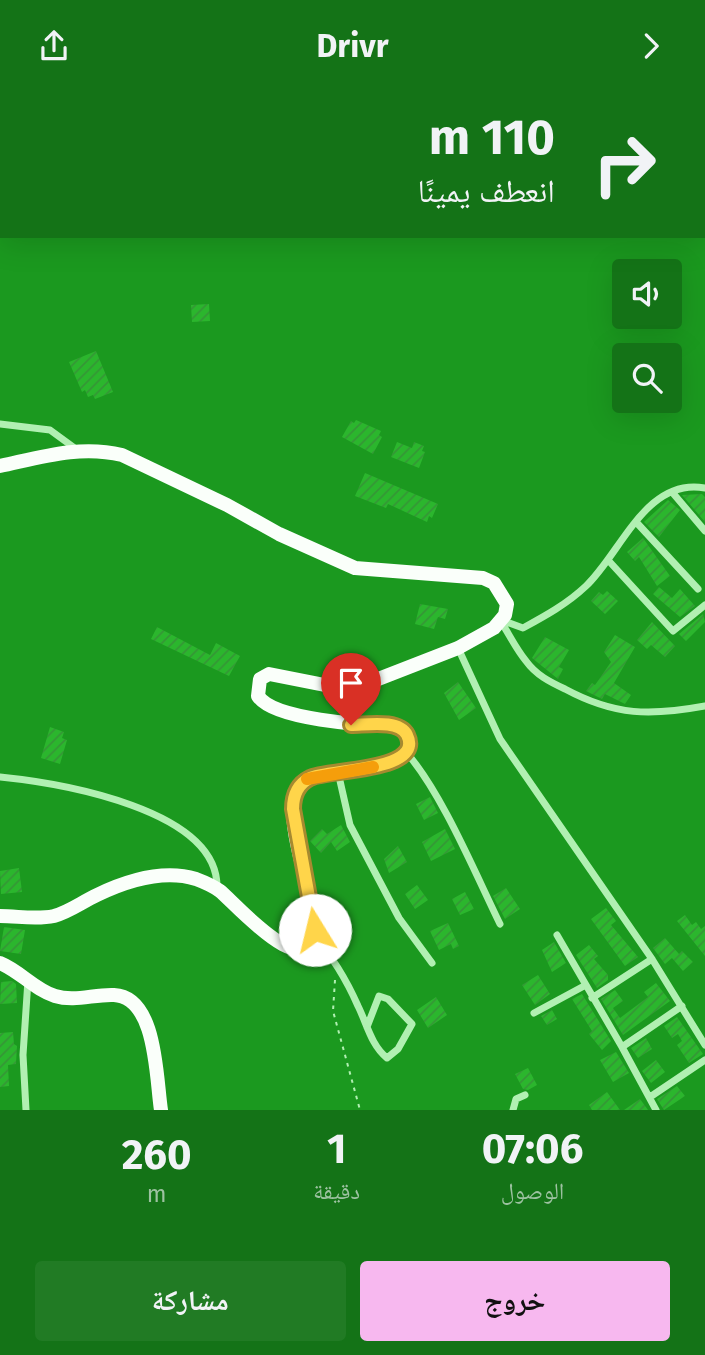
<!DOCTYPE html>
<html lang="ar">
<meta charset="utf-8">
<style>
body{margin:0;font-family:"Fira Sans","Noto Naskh Arabic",sans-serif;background:#217b24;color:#f1f3f6;direction:rtl;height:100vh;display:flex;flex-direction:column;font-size:26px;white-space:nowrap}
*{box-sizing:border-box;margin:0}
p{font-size:23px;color:#9dc2a1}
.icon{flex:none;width:38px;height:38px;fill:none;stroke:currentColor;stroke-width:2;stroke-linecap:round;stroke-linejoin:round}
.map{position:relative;height:1019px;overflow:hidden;direction:ltr}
.sheet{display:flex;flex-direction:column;background:#147317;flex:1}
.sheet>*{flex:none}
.guide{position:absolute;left:0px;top:0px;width:705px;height:147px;box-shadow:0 7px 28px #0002;direction:rtl;background:#147317;color:#f1f3f6;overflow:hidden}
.fabs{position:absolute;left:612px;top:168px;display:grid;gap:14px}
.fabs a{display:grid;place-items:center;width:70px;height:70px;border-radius:7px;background:#147317;box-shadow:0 7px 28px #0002;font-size:35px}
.pin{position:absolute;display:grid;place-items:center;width:60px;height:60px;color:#fff;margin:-72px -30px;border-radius:50% 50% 50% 0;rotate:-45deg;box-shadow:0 0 7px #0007}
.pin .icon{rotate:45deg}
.me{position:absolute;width:77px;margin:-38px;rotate:351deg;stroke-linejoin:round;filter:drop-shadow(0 0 5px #0008)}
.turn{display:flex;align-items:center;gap:24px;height:147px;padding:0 35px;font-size:32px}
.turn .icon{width:91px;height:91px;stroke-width:2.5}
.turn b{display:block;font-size:49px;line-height:60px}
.eta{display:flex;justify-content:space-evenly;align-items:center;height:119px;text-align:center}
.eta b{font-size:42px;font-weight:700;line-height:49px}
.button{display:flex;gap:14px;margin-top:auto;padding:14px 35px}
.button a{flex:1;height:80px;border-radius:7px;background:#f7b8ef;color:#111;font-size:28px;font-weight:700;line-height:80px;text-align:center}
.button a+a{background:#217b24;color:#f1f3f6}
header{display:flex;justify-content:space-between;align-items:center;height:91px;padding:0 35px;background:#147317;font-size:32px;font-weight:700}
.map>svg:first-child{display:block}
</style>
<header><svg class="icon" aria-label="forward" viewBox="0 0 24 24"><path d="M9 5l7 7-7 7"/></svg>Drivr<svg class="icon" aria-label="share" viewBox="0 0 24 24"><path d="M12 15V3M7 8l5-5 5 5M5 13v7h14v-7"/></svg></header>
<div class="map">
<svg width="705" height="1019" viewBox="0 0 705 1019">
<defs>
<pattern id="forest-firs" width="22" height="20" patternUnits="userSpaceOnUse" patternTransform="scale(1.75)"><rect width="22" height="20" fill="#24b127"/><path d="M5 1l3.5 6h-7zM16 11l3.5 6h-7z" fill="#309332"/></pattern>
<pattern id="building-hatch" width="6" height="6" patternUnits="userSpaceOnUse" patternTransform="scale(1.75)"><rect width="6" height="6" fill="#2bb62d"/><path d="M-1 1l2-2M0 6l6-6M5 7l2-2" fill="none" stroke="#359636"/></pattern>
</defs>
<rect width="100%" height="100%" fill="#1b991f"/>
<path fill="url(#forest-firs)" d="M322,0h344l-12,2z"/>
<path fill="url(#building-hatch)" d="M209,213l1,17 -18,1 -1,-17z
M96,260l17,41 -18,7 -2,-4 -5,2 -3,-7 -3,2 -13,-30z
M356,329l25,11 -2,4 3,2 -9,17 -31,-17 9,-16 3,2z
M397,351l15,6 2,-6 10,4 -2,5 3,1 -6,16 -28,-11z
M365,382l73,31 -6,14 -3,-2 -2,6 -39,-18 -2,4 -31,-12z
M702,403l3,3v25l-23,-27z
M668,409l12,10 -21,27 -15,-15z
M643,447l27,38 -13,10 -18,-29 -4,4 -8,-9z
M659,496l13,11 8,-9 15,17 -15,11 -27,-23z
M607,500l11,10 -13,13 -14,-13 8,-9 4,3z
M420,513l28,5 -3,10 -7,-2 -4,12 -19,-5z
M703,523l2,8 -19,19 -7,-7z
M652,531l23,24 -10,11 -14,-12 -4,4 -10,-9z
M157,536l53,28 6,-12 24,13 -11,20 -78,-37z
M615,544l20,12 -21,36 17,12 -6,9 -20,-10 -3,5 -16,-8 6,-8 3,2 16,-23 -7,-10z
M545,546l24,13 -10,17 4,2 -5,10 -26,-21z
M458,591l18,26 -17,12 -15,-27z
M50,636l14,5 -2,6 5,2 -7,24 -19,-6z
M430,706l8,16 -14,7 -8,-16z
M341,734l9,17 -13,9 -6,-9 -10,11 -11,-12 12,-12 5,5z
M445,738l10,20 -24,12 -9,-19z
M398,755l9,16 -18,11 -5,-14z
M19,777l3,24 -21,2 -1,-23z
M417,794l11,15 -13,9 -10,-15z
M506,797l14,21 -15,10 -12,-23z
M465,801l9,17 -14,6 -8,-16z
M606,817l10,13 -5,4 27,32 -13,9 -34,-47z
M685,824l7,10 4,-3 5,7 4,-3v30l-28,-35z
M448,832l11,23 -6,3 -2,-5 -12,6 -9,-19z
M4,836l21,3 -4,24 -21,-3z
M665,847l14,16 3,-3 11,11 -10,9 -11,-13 -7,6 -12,-16z
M554,851l12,21 -14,9 -10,-22z
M589,854l9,11 -4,3 14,16v5l-11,8 -21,-33z
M538,884l12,19 -15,11 -13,-20z
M12,890l4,3 1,19 -17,1 1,-22z
M656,892l14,18 -47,34 -22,-36 14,-9 8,11 -10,7 7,10 28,-21 -4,-5z
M582,903l29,47 -9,9 -13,-16 3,-3 -20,-32z
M436,906l11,18 -19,13 -11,-18z
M552,919l5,9 -10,6 -6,-9z
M677,926l26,37 -14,9 -12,-18 5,-4 -4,-7 -6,4 -8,-12z
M13,941l1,12 3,2 -1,18 -8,1 1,21 -9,1v-54z
M646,947l6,11 -14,9 -7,-10z
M616,961l13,21 -16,9 -13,-22z
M656,969l9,12 -14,11 -9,-12z
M528,977l9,17 -9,5 -5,-1 -8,-15z
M677,995l8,10 -21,14 -7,-11z
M607,1001l13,18h-28l-3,-5z
M640,1008l8,11h-24z"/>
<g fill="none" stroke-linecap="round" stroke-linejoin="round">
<path stroke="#b1f0b2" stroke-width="2" stroke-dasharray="3.5 5" stroke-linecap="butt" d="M335,889l-2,31 27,99"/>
<path stroke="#b1f0b2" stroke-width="7" d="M0,333l50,6 26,19
M672,401l33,39
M637,432l61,66
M608,469l65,71 32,-26
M500,529c9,14 16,29 26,41 10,14 24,21 39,28 50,27 86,27 140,17
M501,529l22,8c22,-12 44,-24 63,-42 35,-33 60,-109 119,-98
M458,557l42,91 152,220 53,86
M406,661c36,41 69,121 94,172
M338,681l12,53 49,93 33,45
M0,686c59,6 220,32 217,112
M557,844l65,112
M314,845c18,20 33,45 44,70 9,18 13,39 29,52l11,-9 14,-25 -24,-25 -9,-3 -12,31
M592,907l60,-39
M534,922l50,-27
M650,1006l55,-37
M26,1019l-3,-55 5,-75
M513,1019l3,-11 9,-4
M656,1019l-34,-63 60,-41"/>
<path stroke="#fafffa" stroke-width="14" d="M0,375c42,-9 80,-21 122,-11l105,50 52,29 76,34 128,10 11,5 13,21 -2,11 -11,13 -36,20 -108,42 -81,-16 -9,5 -2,17c15,24 106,29 135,30l9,4 6,8c5,48 -100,15 -113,58 -9,28 16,94 20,126 -2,71 -79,-18 -95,-31 -7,-5 -16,-9 -24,-12 -33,-10 -70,2 -99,16 -15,7 -28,17 -43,21 -18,4 -36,0 -54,0
M0,872c20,8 35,27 55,33 20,6 39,-2 59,-1 43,2 42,83 47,115"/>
</g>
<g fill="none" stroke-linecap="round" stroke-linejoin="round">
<defs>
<path id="route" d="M315,839l-22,-121c0,-14 5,-25 17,-31 17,-9 115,-6 97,-43 -8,-16 -41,-10 -56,-10"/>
</defs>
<use href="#route" stroke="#a68a30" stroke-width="18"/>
<use href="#route" stroke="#ffd54a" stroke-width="12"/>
<path stroke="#f59e0b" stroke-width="12" d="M307,688l66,-12"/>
</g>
</svg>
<div class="fabs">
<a><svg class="icon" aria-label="sound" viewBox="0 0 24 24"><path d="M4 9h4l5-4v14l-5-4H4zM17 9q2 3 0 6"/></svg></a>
<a><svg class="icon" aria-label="search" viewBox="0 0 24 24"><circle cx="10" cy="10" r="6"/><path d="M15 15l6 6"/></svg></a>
</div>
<div class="pin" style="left:351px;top:634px;background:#d93025"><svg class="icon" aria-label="arrive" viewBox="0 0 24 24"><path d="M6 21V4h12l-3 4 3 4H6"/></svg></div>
<svg class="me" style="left:315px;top:839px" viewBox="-20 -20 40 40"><circle r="19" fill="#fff"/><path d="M0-13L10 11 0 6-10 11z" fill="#ffd54a"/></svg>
<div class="guide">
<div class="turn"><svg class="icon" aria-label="right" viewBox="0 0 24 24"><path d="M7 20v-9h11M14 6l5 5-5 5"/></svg><div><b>110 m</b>انعطف يمينًا</div></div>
</div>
</div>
<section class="sheet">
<div class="eta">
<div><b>07:06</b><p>الوصول</p></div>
<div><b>1</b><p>دقيقة</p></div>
<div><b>260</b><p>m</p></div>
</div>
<div class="button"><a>خروج</a><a>مشاركة</a></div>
</section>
